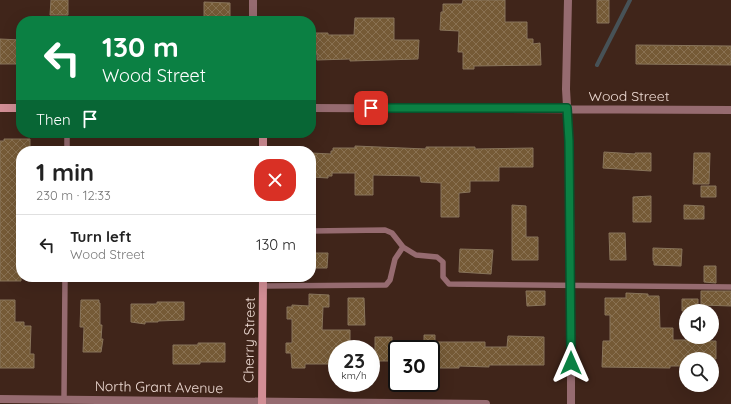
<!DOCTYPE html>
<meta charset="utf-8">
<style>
body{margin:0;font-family:Quicksand,sans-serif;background:#f6f6f6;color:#222;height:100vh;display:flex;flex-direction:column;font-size:15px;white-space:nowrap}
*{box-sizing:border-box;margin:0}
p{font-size:13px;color:#767676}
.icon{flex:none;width:22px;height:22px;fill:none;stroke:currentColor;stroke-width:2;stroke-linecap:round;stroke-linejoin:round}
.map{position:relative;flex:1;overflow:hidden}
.side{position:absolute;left:16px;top:146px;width:300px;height:136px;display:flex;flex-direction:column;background:#fff;border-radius:16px;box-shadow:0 4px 16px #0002}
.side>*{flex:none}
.banner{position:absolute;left:16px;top:16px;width:300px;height:122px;border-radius:16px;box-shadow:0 4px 16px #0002;background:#0b8043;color:#fff;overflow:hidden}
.fabs{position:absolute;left:679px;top:304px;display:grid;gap:8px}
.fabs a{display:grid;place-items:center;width:40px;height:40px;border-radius:50%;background:#fff;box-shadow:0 4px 16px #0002;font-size:20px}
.speed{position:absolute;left:328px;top:340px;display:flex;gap:8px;font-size:20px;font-weight:700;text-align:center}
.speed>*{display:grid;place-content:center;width:52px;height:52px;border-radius:50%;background:#fff;box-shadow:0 4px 16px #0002;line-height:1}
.speed small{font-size:10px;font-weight:400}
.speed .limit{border:2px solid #111;border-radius:6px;background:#fff;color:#111}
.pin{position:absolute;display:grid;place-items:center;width:34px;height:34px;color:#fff;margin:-17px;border-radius:8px;box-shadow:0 2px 6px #0006}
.me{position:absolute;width:44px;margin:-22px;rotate:0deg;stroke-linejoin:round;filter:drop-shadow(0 0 3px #0008)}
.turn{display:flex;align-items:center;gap:14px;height:84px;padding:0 20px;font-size:18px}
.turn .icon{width:52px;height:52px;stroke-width:2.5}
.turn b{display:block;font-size:28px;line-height:34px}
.then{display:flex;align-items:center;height:38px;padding:0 20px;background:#0003;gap:8px;font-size:15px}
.round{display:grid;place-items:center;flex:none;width:42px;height:42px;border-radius:16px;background:#f6f6f6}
.summary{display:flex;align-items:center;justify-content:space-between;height:68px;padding:0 20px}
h1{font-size:24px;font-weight:800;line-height:30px}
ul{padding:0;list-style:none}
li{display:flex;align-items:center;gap:12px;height:60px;padding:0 20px;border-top:1px solid #e0e0e0}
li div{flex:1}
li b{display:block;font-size:15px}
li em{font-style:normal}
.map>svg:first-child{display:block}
</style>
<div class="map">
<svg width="731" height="404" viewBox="0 0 731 404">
<defs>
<pattern id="building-cross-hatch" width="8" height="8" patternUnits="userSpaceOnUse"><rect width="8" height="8" fill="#755a36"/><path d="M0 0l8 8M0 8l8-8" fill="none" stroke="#897152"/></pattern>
</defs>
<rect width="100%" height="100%" fill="#40251a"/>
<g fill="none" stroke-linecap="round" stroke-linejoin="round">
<path stroke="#475257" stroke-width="4" d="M597,65l33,-65"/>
</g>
<path fill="url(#building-cross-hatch)" stroke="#88745a" d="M51,0h17v15h-18z
M463,0h42v22h22v17h6v5l7,-1 1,22 -67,1v3h-11v-17h-5l1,-21 -19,-1 1,-18h2v-8h19z
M597,0h12v23h-12z
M204,2l26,1v18h-26z
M355,18h39v22h25l-1,19 -68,2v-2l-33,1v-6h-3v-6h-3v-15h17v2h26z
M0,39l21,1v24h-21z
M636,45l95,1v19l-95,-1z
M4,139h26v12h-9v49h-4v5h-1l1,20h4v56h-21v-140h4z
M355,146l71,3v-2h49v2l58,-1v19h-34v14h-29v11l-11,1v24h-18v-34l-20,-1 -1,-6 -47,-1v20h-18v-22h-23v3h-4v2l-17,-1v-24l20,1v-3h2v-3h22z
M604,152l31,2v-1h16v18l-48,-3z
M694,153h16l-1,31h-16z
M701,186h15v11h-15z
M651,196v26h-18v-25z
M512,205l14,1v31h12v23h-26z
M684,205l20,1v13h-20z
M609,233h16l1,27h-16z
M653,248l29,1 -1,17 -27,-1v-4h-1z
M460,249l33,1 -2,24 -32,-2z
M311,253h17l-1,15h-16z
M704,266h12v17l-12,-1z
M526,291h19v14l-18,1z
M701,291h30v15l-30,-1z
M626,293l22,1v2h11l1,32h13v12h24v1h19v18h-30v7h-16v2l-68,-1 1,-26h7v-26h-5v-17h21z
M309,294l20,1v12h-6l-1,23h28v19h-13v15h-32v4h-13l-1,-15h-5v-10h6v-24h-5v-12h5v-2l17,1z
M348,298h16l1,27h-17z
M682,299h16v12h-16z
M0,300h15v22h9v4h7l-1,28h4v14h-34z
M81,300h18v3h1v22h2l-1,14h2l-2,13h-18l1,-25h-4z
M157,302h27v18l-26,1v1h-13v2l-14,-2v-18h26z
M424,335h11v7h50v5h22l1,-11 36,1v28h-55v2l-30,-1v2h-28v-19h-7z
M375,337h17v24h-17z
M198,343h27v19h-25v2h-27v-19h25z"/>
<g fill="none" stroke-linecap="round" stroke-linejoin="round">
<path stroke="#966b70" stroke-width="5.5" d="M67,151v-18
M403,247l13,8 21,2 6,5v15l6,7 282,3
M263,286l123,-1 4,-5 5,-21 8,-12 -11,-14 -7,-3 -74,1
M64,399l1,-122"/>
<path stroke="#966b70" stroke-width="8" d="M568,0l-2,89 3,52 2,144v119
M253,21v-21
M311,108l420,2
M0,399l486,5"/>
<path stroke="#d28e95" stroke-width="8" d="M0,108h21
M263,151v-18
M262,404l1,-127"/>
</g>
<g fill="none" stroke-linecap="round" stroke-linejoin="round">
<defs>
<path id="route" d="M371,108h196l2,33 2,222"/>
</defs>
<use href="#route" stroke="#07532c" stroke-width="10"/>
<use href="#route" stroke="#0b8043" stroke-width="7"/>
</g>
<g text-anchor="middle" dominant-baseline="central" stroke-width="3" stroke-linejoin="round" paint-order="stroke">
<g font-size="14" fill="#eedbd4" stroke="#40251a">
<text x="629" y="96">Wood Street</text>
<text transform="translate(249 340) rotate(-89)">Cherry Street</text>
<text transform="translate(159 387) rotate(1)">North Grant Avenue</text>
</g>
</g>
</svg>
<div class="fabs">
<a><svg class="icon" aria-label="sound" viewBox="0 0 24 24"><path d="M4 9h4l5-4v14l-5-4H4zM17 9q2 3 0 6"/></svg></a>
<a><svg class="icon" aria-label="search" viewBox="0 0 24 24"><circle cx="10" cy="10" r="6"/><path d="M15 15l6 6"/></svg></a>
</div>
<div class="speed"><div>23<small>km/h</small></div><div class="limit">30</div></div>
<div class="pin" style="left:371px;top:108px;background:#d93025"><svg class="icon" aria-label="arrive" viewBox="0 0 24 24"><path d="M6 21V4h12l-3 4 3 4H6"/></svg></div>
<svg class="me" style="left:571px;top:363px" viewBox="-20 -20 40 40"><path d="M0-17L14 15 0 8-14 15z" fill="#0b8043" stroke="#fff" stroke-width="4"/></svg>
<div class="banner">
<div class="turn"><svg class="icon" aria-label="left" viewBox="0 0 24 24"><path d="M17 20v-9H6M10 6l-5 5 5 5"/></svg><div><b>130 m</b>Wood Street</div></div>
<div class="then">Then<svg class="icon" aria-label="arrive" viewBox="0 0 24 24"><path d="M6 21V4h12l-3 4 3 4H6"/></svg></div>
</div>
<section class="side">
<div class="summary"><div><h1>1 min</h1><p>230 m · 12:33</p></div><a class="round" style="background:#d93025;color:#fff"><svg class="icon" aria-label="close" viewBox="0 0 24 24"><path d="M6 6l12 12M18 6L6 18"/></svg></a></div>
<ul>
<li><svg class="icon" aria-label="left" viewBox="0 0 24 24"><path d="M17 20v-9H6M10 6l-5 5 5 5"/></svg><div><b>Turn left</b><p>Wood Street</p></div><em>130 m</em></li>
</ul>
</section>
</div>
